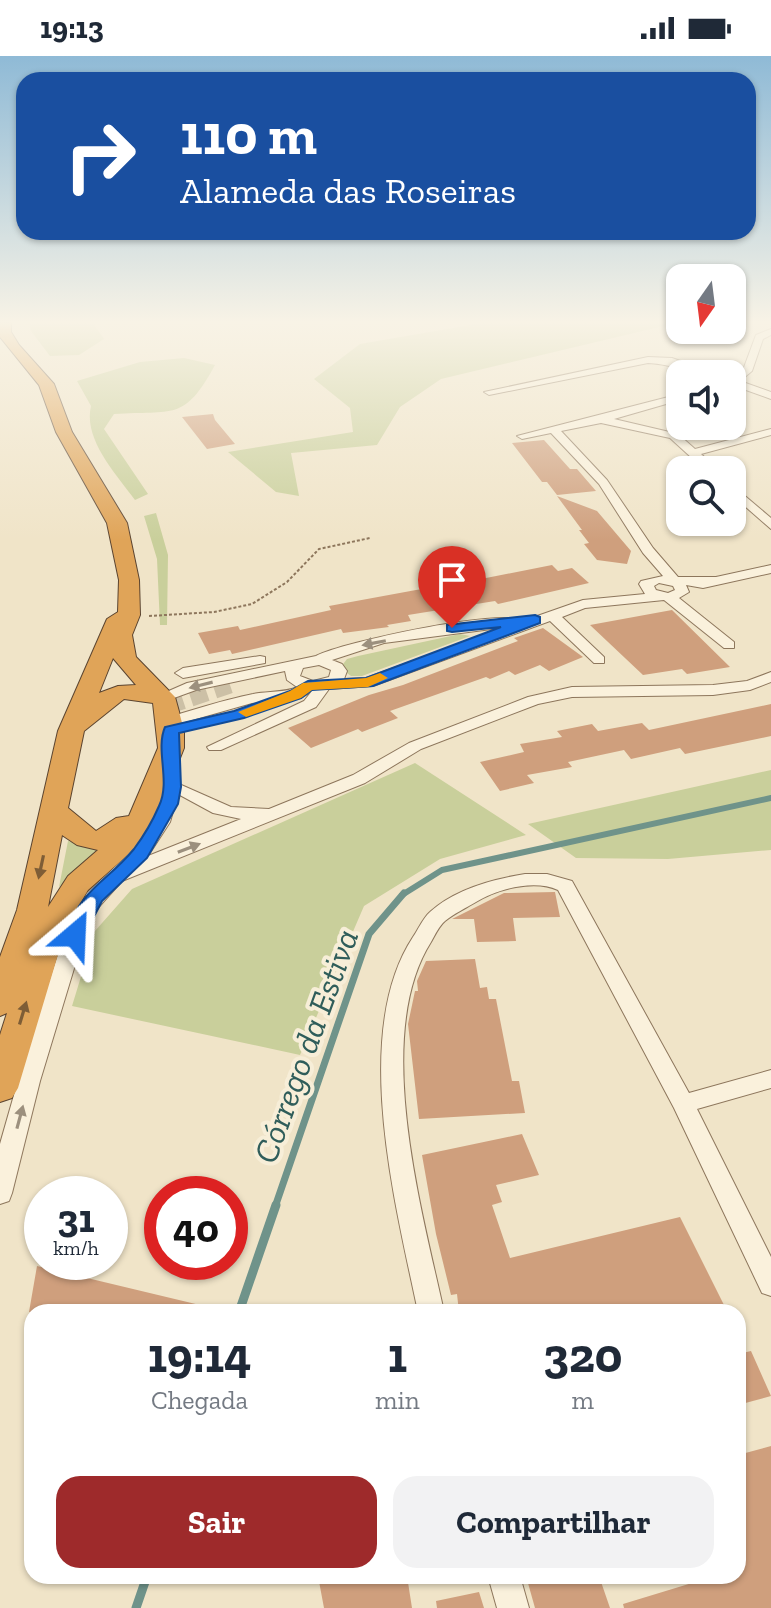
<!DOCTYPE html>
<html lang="pt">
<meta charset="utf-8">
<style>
body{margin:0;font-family:"Zilla Slab",serif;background:#f2f2f3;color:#1f2937;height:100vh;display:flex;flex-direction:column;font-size:30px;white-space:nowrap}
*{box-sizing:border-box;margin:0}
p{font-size:26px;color:#747a83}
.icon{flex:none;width:44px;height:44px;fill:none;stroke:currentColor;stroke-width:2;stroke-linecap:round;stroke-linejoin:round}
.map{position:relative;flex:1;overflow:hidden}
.side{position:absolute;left:24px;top:1248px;width:722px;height:280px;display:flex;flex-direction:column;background:#fff;border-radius:24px;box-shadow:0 2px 6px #0004}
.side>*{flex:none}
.banner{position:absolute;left:16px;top:16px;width:740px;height:168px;border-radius:24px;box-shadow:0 2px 6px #0004;background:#1a4fa0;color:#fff;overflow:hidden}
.needle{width:52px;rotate:194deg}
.controls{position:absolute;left:666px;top:208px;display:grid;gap:16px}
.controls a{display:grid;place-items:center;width:80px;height:80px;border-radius:16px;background:#fff;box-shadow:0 2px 6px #0004;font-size:40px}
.speed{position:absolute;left:24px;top:1120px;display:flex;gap:16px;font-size:40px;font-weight:700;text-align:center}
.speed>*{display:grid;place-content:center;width:104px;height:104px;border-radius:50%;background:#fff;box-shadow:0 2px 6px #0004;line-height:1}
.speed small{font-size:20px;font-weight:400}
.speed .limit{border:12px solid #d22;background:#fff;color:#111}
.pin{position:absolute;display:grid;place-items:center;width:68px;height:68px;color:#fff;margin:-82px -34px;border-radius:50% 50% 50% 0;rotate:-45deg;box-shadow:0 0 8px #0007}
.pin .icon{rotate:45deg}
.me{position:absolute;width:88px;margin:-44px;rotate:26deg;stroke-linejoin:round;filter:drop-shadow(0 0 6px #0008)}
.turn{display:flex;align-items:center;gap:28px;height:168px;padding:0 32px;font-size:36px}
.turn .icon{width:104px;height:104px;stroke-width:2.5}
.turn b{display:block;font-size:56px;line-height:68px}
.eta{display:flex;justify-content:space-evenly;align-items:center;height:136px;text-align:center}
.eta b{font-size:48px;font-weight:700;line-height:56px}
.cta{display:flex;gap:16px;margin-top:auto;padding:16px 32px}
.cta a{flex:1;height:92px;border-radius:24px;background:#9e2a2b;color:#fff;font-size:32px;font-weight:700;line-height:92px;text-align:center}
.cta a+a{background:#f2f2f3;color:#1f2937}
.status{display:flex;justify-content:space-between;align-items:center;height:56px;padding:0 40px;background:#fff;direction:ltr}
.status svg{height:22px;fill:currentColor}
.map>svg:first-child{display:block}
</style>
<div class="status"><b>19:13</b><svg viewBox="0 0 49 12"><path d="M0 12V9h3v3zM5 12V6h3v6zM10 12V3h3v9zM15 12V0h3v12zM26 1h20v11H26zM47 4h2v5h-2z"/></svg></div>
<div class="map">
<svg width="771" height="1552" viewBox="0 0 771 1552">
<rect width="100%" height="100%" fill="#f0e4c8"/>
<path fill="#c9cf9b" d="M29,267h64l11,16 -25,16 -29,1 -19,-25z
M482,267h194l-235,56 -41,28 -23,38 -86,8 8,43 -23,-4 -48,-40 125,-20 -3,-24 -36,-29 46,-35z
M184,302l31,7c-31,57 -41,45 -101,49l-10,15 44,65 -13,6c-19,-26 -52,-61 -44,-94l-14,-25 63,-19z
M156,457l12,42 -1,70h-7l-3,-66 -13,-43z
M460,578l10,2 -108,40h-11l-11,-8 7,-9 11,-3z
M415,707l111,72 -86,24 -76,47 -64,149 -228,-49 23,-75 37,-42z
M771,714v80l-103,9 -92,-1 -48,-34z
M68,785l27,5 17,-2 -53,43z"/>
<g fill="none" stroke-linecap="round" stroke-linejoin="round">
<path stroke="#6f938a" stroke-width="6" d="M402,839l40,-25 329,-72"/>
<path stroke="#6f938a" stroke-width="7" d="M275,1151l94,-273 35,-41"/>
<path stroke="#6f938a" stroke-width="9" d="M239,1256l37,-107
M136,1552l11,-32"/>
</g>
<path fill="#cf9f7d" d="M213,358l2,6 20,24 -28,5 -25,-32z
M544,384l26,29h7l19,22 -39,4 -10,-13h-5l-30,-39z
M557,440l40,15 34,40 -4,13 -30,-4 -13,-16 5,-1 -10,-13h3z
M552,509l6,6 14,-3 17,15 -91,21 -3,-3 -87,14 3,6 -24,4 2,2 -46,6 -2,-4 -109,25 -2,-4 -21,4 -11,-21 40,-7 2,4 91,-20 -2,-4 87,-16 21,-3 3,5 41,-7 -5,-5z
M672,554l58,57 -43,7 -5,-5 -39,6 -53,-50z
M543,572l40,29 -34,14 -9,-6 -25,10 -6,-4 -19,8 -4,-2 -96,34 8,7 -36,14 -4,-3 -47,19 -23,-20 81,-33 34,-10 115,-44 -4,-3z
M771,648v32l-86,18 -5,-6 -49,11 -7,-9 -56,12 4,5 -45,8 7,8 -34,8 -20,-29 44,-10 -4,-8 42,-7 -5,-6 35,-7 6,7 44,-8 7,7z
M555,836l5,25 -47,1 3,23 -39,1 -3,-23h-22l52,-26z
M475,903l5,29 7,-1 2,12h7l16,82h7l6,32 -106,6 -11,-95 7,-33h3l-1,-10 9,-20z
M522,1078l17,41 -43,10 6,17 -10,3 18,53 170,-41 45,90 -20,5h-246l-2,-18 -6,1 -15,-61 -14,-79z
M37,1210l167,40 -1,6h-174z
M751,1295l20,45 -33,9v-51z
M771,1390v162h-147l-1,-4 92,-28h23v-121z
M318,1520h89l5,32h-88z
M526,1520h73l11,32h-75z
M479,1536l5,16h-47l-1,-7z"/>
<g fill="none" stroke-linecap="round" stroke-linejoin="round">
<path stroke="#ccc0a6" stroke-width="17" stroke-dasharray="17 8" stroke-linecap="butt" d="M167,650l63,-21"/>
<defs>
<path id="minor" d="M771,273v6l-8,4 -11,32 -12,10 31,11v7l-39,-14v-8l11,-7 13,-35z
M648,301l24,1 45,16c-24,0 -45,-10 -69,-11l-159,32 -5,-3z
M680,338v6l-66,19 64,15 17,15 76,-20v6l-70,19 17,16h-13l-35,-32 -69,-15 -40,8 46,49 46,68 25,29h38l55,-12v8l-68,15 -17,-3 3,7 -10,6 55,44v6h-10l-60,-48 -79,8 -23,9 42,40v6h-10l-44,-42 -177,65 -44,3 -13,18 -95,43h-12l-2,-3 97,-46 8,-10 -11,7 -49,5 -81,23 -8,-5 2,-3c29,-8 58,-18 88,-24 13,-3 33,-1 44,-7l-10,-7 -2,-9 -89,19 -33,12 -8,-5 32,-14 129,-27c27,-14 185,-48 207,-35l60,-21 62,-6 -6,-10 2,-3 22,-5 -20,-23 -44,-69 -48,-51 -29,6 -5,-3zM659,527l14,3 2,4 -7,3 -12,-3 -2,-4zM507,571l-141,51 -22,1 3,-8 -5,-7 -10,-4 52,-17zM319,609l12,5 -2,7 -16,4 -13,-5 3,-8z
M732,429l39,33v11l-39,-34z
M260,600l5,1v6l-82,15 -8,-5 8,-5z
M771,616v10l-21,8 -37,5 -141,2 -34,7 -117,45 -56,34 -243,98 -26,29 -14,32 -42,139 -28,112 -3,8 -9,3v-60l26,-91 36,-111 25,-49 44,-41 16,-20 13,-35 5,-45h12l2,4v28l52,23 38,2 84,-34 56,-32 119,-46 44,-10 141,-2 34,-4zM178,738l35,19 28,6 -93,37 22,-34z
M525,818h22l25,7 117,212 82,-23v18l-74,21 74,148v39l-9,-3 -88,-185 -116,-218c-24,-11 -61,-1 -82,12 -10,6 -23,12 -31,19 -6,5 -10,14 -14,21 -59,93 -9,268 13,370h-26c-22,-106 -68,-279 -5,-375 5,-7 10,-19 17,-25 24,-22 63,-33 95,-38z
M488,1520h32l9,32h-32z"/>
<path id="highway" d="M0,267h11v9l8,13 35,39 18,48 55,91 12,57 1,35 -8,20 4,22 39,40 9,33v18l-27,68 -17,28 -52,46 -22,38 -48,160 -6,10 -12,4v-67l7,-22 -7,3v-59l17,-47 41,-179 49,-112 11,-7 1,-32 -12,-57 -51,-91 -17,-47 -39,-48zM113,602l23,27 -18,1 -19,7zM124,643l29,4 5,45 -29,68 -13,2 -20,13 -28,-23 16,-77zM62,779l15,10 21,5 -30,26 -20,31z"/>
</defs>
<use href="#minor" stroke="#8d765c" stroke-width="2"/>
<use href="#highway" stroke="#5b4430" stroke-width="2"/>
<path stroke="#8d765c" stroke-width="2" stroke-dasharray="3 2" stroke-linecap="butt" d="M149,560l65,-4 38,-8 35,-22 32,-33 51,-11"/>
<use href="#minor" fill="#faf1dc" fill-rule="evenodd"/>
<use href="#highway" fill="#e0a458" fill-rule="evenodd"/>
</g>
<defs><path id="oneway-solid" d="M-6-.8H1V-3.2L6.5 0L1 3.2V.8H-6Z" transform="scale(2)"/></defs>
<g fill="#9c907e">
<use href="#oneway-solid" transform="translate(374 587) rotate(169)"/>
<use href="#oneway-solid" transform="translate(201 629) rotate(166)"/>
<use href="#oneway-solid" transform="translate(189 792) rotate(-21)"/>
<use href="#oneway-solid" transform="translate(20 1061) rotate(-75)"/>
</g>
<g fill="#7e5d36">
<use href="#oneway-solid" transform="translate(41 811) rotate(102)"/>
<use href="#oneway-solid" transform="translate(23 957) rotate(-73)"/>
</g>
<linearGradient id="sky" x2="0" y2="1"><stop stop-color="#8fbad6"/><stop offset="0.55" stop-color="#f8f3e6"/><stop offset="1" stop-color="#f8f3e6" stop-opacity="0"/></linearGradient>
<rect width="771" height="484" fill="url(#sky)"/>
<path fill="#1a73e8" stroke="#114b97" stroke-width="2" d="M535,559l5,2v6l-167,63 -61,4 -11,8 -57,20 -65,15 2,54 -3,17 -31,54 -45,43 -20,39h-14l-3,-5c18,-49 40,-51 69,-86 9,-12 19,-29 25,-43 12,-25 -4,-56 6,-79l69,-16 56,-20 18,-10 58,-3 135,-51 -49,5 -5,-1v-6z"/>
<path fill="#f59e0b" d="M380,617l8,5 -20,9 -56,3 -11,8 -49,17 -6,2 -8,-5 52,-21 13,-8 63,-5z"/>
<g text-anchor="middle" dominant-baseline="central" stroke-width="8" stroke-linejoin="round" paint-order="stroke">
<g font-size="34" font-style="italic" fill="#2f5d5a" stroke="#f7eed8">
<text transform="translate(306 990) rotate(-70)">Córrego da Estiva</text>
</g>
</g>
</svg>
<div class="controls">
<a><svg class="needle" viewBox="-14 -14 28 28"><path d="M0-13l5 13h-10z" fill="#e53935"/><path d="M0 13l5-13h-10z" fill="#747a83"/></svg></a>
<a><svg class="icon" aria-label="sound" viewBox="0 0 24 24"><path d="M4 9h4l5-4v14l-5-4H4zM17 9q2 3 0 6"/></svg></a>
<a><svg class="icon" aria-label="search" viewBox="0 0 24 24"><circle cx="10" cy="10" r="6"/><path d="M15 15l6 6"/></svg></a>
</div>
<div class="speed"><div>31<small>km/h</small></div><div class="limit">40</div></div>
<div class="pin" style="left:452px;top:572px;background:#d93025"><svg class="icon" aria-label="arrive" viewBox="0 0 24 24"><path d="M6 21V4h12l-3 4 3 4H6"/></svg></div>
<svg class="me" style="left:75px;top:879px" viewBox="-20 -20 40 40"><path d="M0-17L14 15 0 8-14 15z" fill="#1a73e8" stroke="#fff" stroke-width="4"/></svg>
<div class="banner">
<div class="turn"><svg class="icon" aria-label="right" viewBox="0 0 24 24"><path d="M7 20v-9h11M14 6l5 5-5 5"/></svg><div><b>110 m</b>Alameda das Roseiras</div></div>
</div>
<section class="side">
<div class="eta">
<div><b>19:14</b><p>Chegada</p></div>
<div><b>1</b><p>min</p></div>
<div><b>320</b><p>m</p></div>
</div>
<div class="cta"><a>Sair</a><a>Compartilhar</a></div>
</section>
</div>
